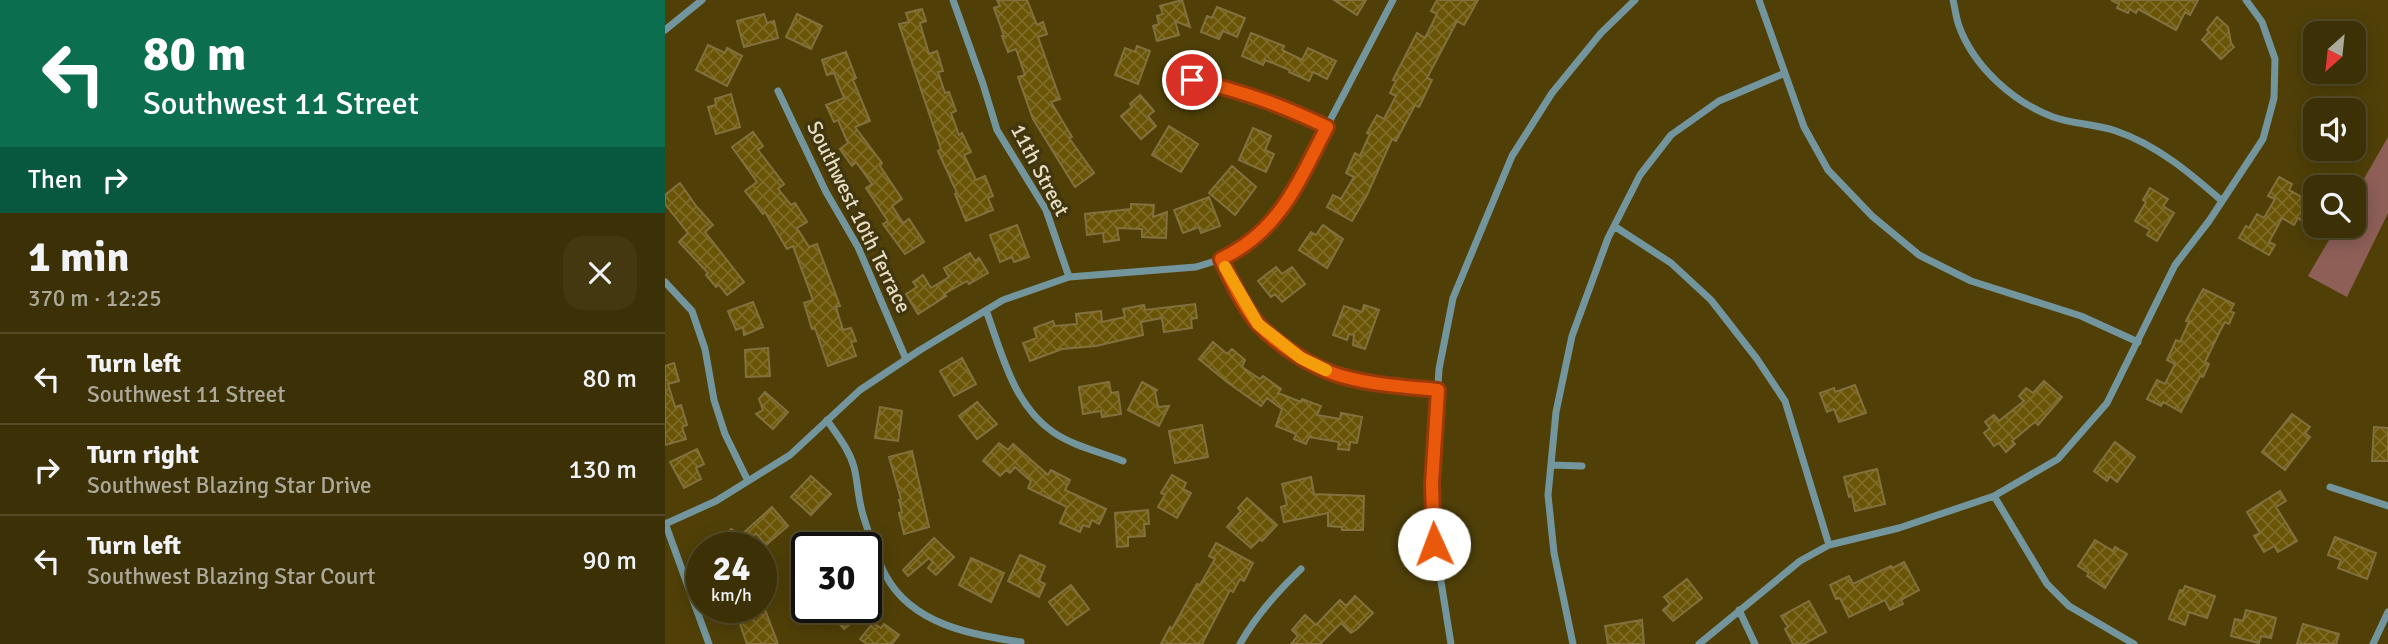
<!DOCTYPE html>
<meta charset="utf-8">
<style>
body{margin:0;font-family:Signika,sans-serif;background:#433810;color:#f1f3f6;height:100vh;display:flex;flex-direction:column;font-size:26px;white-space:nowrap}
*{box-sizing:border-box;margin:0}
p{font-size:23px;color:#aca99b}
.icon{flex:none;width:38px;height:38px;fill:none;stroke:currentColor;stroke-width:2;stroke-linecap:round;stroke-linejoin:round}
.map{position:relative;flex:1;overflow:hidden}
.panel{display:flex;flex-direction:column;background:#3c3006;width:665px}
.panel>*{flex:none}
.hud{background:#0b6e4f;color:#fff;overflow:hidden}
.needle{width:46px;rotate:207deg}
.fabs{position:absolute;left:1638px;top:21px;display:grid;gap:14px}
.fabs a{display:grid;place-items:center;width:63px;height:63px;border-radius:14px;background:#3c3006;box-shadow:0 4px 18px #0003,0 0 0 2px #554b28;font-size:35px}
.speed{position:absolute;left:21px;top:532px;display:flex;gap:14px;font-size:35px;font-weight:700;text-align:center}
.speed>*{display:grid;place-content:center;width:91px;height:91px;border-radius:50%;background:#3c3006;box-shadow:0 4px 18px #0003,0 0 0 2px #554b28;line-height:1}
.speed small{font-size:18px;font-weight:400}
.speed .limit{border:4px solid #111;border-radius:10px;background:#fff;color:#111}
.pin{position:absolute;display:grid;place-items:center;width:60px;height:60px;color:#fff;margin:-30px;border:4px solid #fff;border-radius:50%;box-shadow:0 2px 7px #0007}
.me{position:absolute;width:77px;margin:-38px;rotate:358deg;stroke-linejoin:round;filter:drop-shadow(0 0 5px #0008)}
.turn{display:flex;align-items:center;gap:24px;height:147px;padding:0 28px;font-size:32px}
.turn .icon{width:91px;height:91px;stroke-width:2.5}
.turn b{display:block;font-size:49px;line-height:60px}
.then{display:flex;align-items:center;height:66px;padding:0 28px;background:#0003;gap:14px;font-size:26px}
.round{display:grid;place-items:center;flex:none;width:74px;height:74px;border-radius:21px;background:#433810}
.head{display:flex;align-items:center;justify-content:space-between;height:119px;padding:0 28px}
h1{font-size:42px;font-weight:800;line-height:52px}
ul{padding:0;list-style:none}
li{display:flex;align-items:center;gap:21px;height:91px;padding:0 28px;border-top:2px solid #554b28}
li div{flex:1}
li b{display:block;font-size:26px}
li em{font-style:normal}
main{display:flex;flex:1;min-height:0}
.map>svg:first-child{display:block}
</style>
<main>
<section class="panel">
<div class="hud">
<div class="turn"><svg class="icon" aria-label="left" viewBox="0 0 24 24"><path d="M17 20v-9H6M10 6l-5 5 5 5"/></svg><div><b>80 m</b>Southwest 11 Street</div></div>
<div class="then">Then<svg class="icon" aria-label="right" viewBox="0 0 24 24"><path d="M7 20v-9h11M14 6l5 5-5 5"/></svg></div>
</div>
<div class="head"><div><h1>1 min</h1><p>370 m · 12:25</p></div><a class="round"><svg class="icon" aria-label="close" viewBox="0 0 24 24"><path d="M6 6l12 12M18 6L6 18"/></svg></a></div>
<ul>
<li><svg class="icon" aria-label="left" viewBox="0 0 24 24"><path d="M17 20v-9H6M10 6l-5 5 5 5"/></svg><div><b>Turn left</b><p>Southwest 11 Street</p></div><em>80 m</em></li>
<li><svg class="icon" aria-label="right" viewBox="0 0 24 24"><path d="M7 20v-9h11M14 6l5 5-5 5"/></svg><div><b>Turn right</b><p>Southwest Blazing Star Drive</p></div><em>130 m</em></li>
<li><svg class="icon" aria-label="left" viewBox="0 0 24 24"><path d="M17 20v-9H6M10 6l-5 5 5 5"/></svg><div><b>Turn left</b><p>Southwest Blazing Star Court</p></div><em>90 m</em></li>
</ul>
</section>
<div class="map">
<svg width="1723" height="644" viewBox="0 0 1723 644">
<defs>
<pattern id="building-cross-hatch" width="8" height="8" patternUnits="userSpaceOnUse" patternTransform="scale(1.75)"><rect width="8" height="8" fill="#6a5406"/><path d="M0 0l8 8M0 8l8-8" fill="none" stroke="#7f6c29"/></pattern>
</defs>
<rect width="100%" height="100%" fill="#504008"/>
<path fill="#8d5f57" d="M1723,137v76l-41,84 -39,-21 29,-50h17v-30z"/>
<path fill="url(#building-cross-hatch)" stroke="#82713f" stroke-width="2" d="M332,0h30l10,25 6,-3 4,12 -9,3 22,62 -9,3 21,35 -3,1 25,35 -19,14 -42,-68 -15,-42 7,-2 -9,-26 -8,3 -6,-16h2l-10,-28 6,-2z
M517,0l8,27 -15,-6 4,14 -22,6 -4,-15 6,-2 -2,-8 6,-2 -3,-8z
M669,0h32l-9,15z
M772,0h41l-14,25 -7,-4 -30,57 5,2 -13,27 -4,-2 -19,36 -4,-2 -25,56 -15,26 -25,-14 6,-12 8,4 13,-22 -8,-4 9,-20 5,3 10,-22 -3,-1 10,-18 7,4 12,-23 -6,-3 6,-12 -3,-1 24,-47 8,5 12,-24 -6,-3z
M1446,0h87l-8,15 -5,-3 -9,18 -38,-21 -2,4 -6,-4 -2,4 -11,-5 2,-4z
M552,7l28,11 -8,19 -14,-6 -4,8 -18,-7 6,-16 5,2z
M257,9l4,12 -6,2 9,31 8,-3 6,20 -5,1 7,21 4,-1 7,19 -5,2 8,22 3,-2 9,19 -7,3 12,25 9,-4 8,20 -5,2 5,12 -27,11 -11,-27 2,-1 -19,-42 3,-2 -42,-125 10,-2 -3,-9z
M99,14l3,9 7,-2 4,17 -34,9 -7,-26z
M132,14l25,12 -11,23 -25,-12z
M1552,17l11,10 3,16 3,4 -13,12 -19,-19 7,-8 -2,-2z
M586,33l33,13 -2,4 20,10 6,-12 28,13 -9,18 -14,-7 -4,9 -20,-9 1,-2 -25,-10 -2,5 -21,-9z
M43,45l17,8 2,-5 15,8 -15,30 -31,-16z
M472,46l13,5 -12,33 -23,-9 10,-27 10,4z
M181,52l10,26 -3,2 17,41 -15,6 27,36 -2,3 22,33 -10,7 11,17 6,-4 15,23 -19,12 -22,-30 5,-3 -22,-33 6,-4 -16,-22 -4,4 -12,-17 8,-6 -10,-23 -4,2 -8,-17 18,-7 -10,-25 -7,2 -5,-15z
M66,94l9,33 -24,7 -8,-27 8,-2 -1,-6z
M475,95l14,16 -6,5 8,10 -15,13 -20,-23 11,-9 -2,-3z
M504,126l29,18 -17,28 -29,-17z
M588,128l18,8 -6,14 9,4 -8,18 -27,-12z
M88,132l10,14 -5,4 26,34 -6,5 13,16 4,-2 12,19 -10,6 12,19 8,-3 23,62 -4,1 7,23 8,-2 5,13 -5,1 5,14 -28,10 -13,-38 -3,1 -8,-26 9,-3 -20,-54 -6,3 -22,-37 -2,2 -18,-23 12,-9 -25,-35z
M567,166l24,21 -21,28 -26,-22z
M1614,177l13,7 -3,6 20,11 -5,8 7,4 -6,10 -7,-5 -4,7 -12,-7 -13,24 6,3 -6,10 -30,-17 7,-12 3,2 8,-14 7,4 11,-19 -7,-3z
M15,183l16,23 17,19 -8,7 39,50 -17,13 -8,-10 -3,2 -10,-12 2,-2 -29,-31 9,-9 -23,-29v-9z
M1485,188l18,11 -5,7 11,7 -17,28 -10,-6 3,-5 -15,-9 11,-19 -3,-2z
M544,197l11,29 -19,7 -2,-6 -16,6 -9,-23z
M466,204l23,1 -1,12 14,-5 -1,26 -24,-1v-8l-25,-1 2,12 -15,2 -1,-9 -16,2 -2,-21 46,-5z
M352,225l12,32 -15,5 -2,-5 -12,5 -10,-27z
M658,225l20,14 -16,29 -28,-18 12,-18 5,3z
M305,253l5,8 4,-3 9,15 -19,11 -2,-3 -23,13 2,2 -28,18 -12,-20 11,-7 -4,-5 10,-7 8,13 18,-11 -5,-9z
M611,267l6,7 10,-7 13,17 -23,18 -7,-8 -4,3 -13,-16z
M1538,289l31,15 -4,7 4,2 -5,11 -4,-2 -5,9 -15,31 4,2 -6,13 -3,-1 -19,36 -18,-10 -2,4 -14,-7 10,-19 8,4 10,-20 -8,-4 9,-20 4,2 9,-20 -3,-1z
M88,302l10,25 -19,8 -1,-8 -7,3 -8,-19z
M530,304l2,14 -6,1 1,9 -28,4 -2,-14 -21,4 2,13 -47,11 -34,3 -32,12 -7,-18 14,-5 -3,-10 19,-7 2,5 22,-2 -1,-10 25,-3 1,11 23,-5 -2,-8 21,-4 1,5z
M699,305l15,5 -14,39 -12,-4 1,-10 -5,-1 -2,6 -14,-5 11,-29 18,6z
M548,342l14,12 5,-5 13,11 -3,7 18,12 3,-3 18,13 -3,4 23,9 1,-3 19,7 -4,9 23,4 1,-6 21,4 -5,26 -7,-1 -1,8 -11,-1 1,-7 -30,-5 -3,7 -12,-5 2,-5 -20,-8 6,-17 -15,-11 -6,8 -34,-24 -28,-23z
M103,348l2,28 -24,1 -1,-27z
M297,358l14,26 -22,12 -14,-25z
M9,363l5,18 -11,3 7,23 6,-2 6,20 -5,2 4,12 -21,6v-79z
M1379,381l18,16 -24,28 -3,-3 -23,19 3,3 -9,8 -7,-9 -5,3 -10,-13 6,-5 -5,-6 9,-7 5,6 25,-20 -5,-5 7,-8 7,5z
M444,382l2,11 7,-1 3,22 -19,3 -1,-6 -18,3 -4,-27z
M477,382l15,8 -2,2 3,15 11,-1 -10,20 -31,-16z
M1190,385l11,28 -27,9 -5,-13 -7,3 -7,-19 14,-5 1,4z
M100,392l23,20 -15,17 -17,-15 7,-4 -4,-11z
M312,402l20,22 -20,15 -18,-23z
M215,407l22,4 -4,30 -23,-3z
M1627,414l18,13 -5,6 5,4 -25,33 -23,-18z
M537,425l6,32 -33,6 -6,-32z
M1709,427l14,1v33h-16z
M1450,442l20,15 -18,25 -7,-6 -3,5 -13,-10z
M334,443l9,7 5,-6 35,31 3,-5 19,10 -5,10 41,19 -7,15 -7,-4 -3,7 -6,-2 -3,7 -20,-9 7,-16 -39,-19 3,-7 -16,-14 -5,6 -4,-3 -6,6 -17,-15z
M32,449l7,15 -8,4 5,11 -17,9 -14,-26z
M247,451l17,76 -25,7 -5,-21 3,-1 -3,-12 2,-1 -12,-42z
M1212,469l8,35 -30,7 -3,-15 -3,1 -5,-20z
M507,475l14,8 -3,6 8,4 -14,25 -19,-11 7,-12 -4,-2z
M146,476l20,18 -20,21 -20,-18z
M646,477l3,17 50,2 -1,34h-21v-3l-14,-1v-13l-44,9 -3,-15 6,-2 -5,-21z
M1615,491l6,10 -10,6 21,34 -19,11 -4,-6 -10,6 -10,-16 6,-3 -13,-21z
M582,498l30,27 -15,16 -2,-2 -9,9 -24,-21 14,-16 -3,-3z
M107,507l16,19 -22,19 -10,-12 -8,10 6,5h-38l15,-19 9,7z
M483,510l1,14h-5l1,12 -17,1v9l-11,1 -2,-34z
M1670,537l41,16 -9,26 -29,-11 3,-8 -13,-5z
M269,538l20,19 -18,18 -8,-7 5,-6 -4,-4 -21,18 -5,-6z
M1430,540l18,11 2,-4 12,7 -22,34 -18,-12 2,-3 -11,-7z
M551,543l37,20 -9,18 -4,-2 -7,13 -3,-2 -28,54h-41l9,-17 2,2 25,-45 3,1 15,-26 -6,-3z
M355,555l25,11 -6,15 6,3 -6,13 -31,-16z
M306,558l33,15 -13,29 -32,-17z
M1239,562l15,28 -18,10 2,4 -13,6 -5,-10 -36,17 -9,-19 -4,1 -6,-14 19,-9 4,8 38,-18 2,2z
M1022,579l15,19 -29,23 -10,-11 7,-6 -6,-7z
M406,585l18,24 -22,16 -18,-23z
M1520,586l30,10 -8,22 -18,-6 -4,13 -16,-6 11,-29 3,1z
M690,596l18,17 -16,16 -6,4 -10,-10 -21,21h-29l7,-8 -6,-6 13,-15 11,10 24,-25 6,6z
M1144,601l17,31 -22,12h-11l-8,-15 3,-2 -7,-11z
M69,607h30l14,37h-31z
M168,607h37l-26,22 -12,-14 4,-3z
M1581,610l30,8 -5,20 -10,-2 -2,7 -28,-7 4,-17 8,2z
M977,620l2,24h-36l-3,-18z
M208,623l8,5 3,-4 15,11 -7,9h-25l-7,-5z
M1638,624l36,10 -3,10h-39z"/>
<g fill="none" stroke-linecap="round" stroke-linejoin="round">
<path stroke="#73969e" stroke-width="7" d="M288,0l30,84 14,46 49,80 23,67
M1094,0l45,127 24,43 44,46 47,39 52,26 110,35 57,26
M1288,0c2,8 3,18 6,26 15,41 54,76 94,91 20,7 42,7 63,14 41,14 74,42 106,70
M0,30l37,-30
M527,80c50,12 89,25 135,47
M113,91l48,101 32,55 48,112
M949,226l57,37 40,37 46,59 28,42 44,144
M557,259c7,18 24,52 37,66 20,21 54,44 82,51 32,9 65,11 97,14
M0,282l27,29 13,38 9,51 11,34 23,47
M321,310c16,44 27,94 67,122 20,14 47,20 70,29
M162,420c10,15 22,29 27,47 4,16 4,32 9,48 6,19 13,43 23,61 26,48 85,59 135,66
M886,465l31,1
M1665,487l58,19
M1329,496l53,88 22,22 65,38
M0,523l44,121
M0,524l51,-23 74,-46 70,-65 60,-40 83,-50 66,-23 127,-10 26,-8 29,-17 22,-20 17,-25 103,-197
M1074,610l16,34
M575,644c16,-29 37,-52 61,-75
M786,644l-16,-100 -3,-60 7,-115 14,-71 59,-142 40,-63 49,-60 34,-33
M908,644l-19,-91 -6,-58 8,-83 16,-76 36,-98 32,-63 31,-40 48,-34 66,-28
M1034,644l101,-83 29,-16 70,-17 95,-32 64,-37 49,-56 68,-138 34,-44 54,-82 11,-41 1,-39 -13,-37 -16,-22
M1708,644l15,-32"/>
</g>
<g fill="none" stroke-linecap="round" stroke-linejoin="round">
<defs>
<path id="route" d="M527,80c50,11 89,25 135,47 -29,55 -46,103 -106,132 8,18 25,52 38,66 20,21 54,43 82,51 32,9 65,11 97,14l-6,94 2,60"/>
</defs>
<use href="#route" stroke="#983908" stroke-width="18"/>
<use href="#route" stroke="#ea580c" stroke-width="12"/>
<path stroke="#f59e0b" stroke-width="12" d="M560,267l33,57 43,34 25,12"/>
</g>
<g text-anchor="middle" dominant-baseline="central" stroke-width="7" stroke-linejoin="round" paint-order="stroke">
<g font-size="21" fill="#e7dec4" stroke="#42360f">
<text transform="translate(375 170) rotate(62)">11th Street</text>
<text transform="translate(194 217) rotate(64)">Southwest 10th Terrace</text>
</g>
</g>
</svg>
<div class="fabs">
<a><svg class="needle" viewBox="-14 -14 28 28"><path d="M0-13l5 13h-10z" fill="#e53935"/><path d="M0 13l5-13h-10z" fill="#aca99b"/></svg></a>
<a><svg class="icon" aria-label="sound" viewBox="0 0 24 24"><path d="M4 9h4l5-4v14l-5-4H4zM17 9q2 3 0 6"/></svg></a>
<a><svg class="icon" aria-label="search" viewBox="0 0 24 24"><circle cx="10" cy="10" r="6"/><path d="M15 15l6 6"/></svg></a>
</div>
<div class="speed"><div>24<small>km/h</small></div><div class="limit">30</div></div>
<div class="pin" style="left:527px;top:80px;background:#d93025"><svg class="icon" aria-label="arrive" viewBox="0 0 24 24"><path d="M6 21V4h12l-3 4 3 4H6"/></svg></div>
<svg class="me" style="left:769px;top:544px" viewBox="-20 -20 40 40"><circle r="19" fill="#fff"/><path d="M0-13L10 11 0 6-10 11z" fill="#ea580c"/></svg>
</div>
</main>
